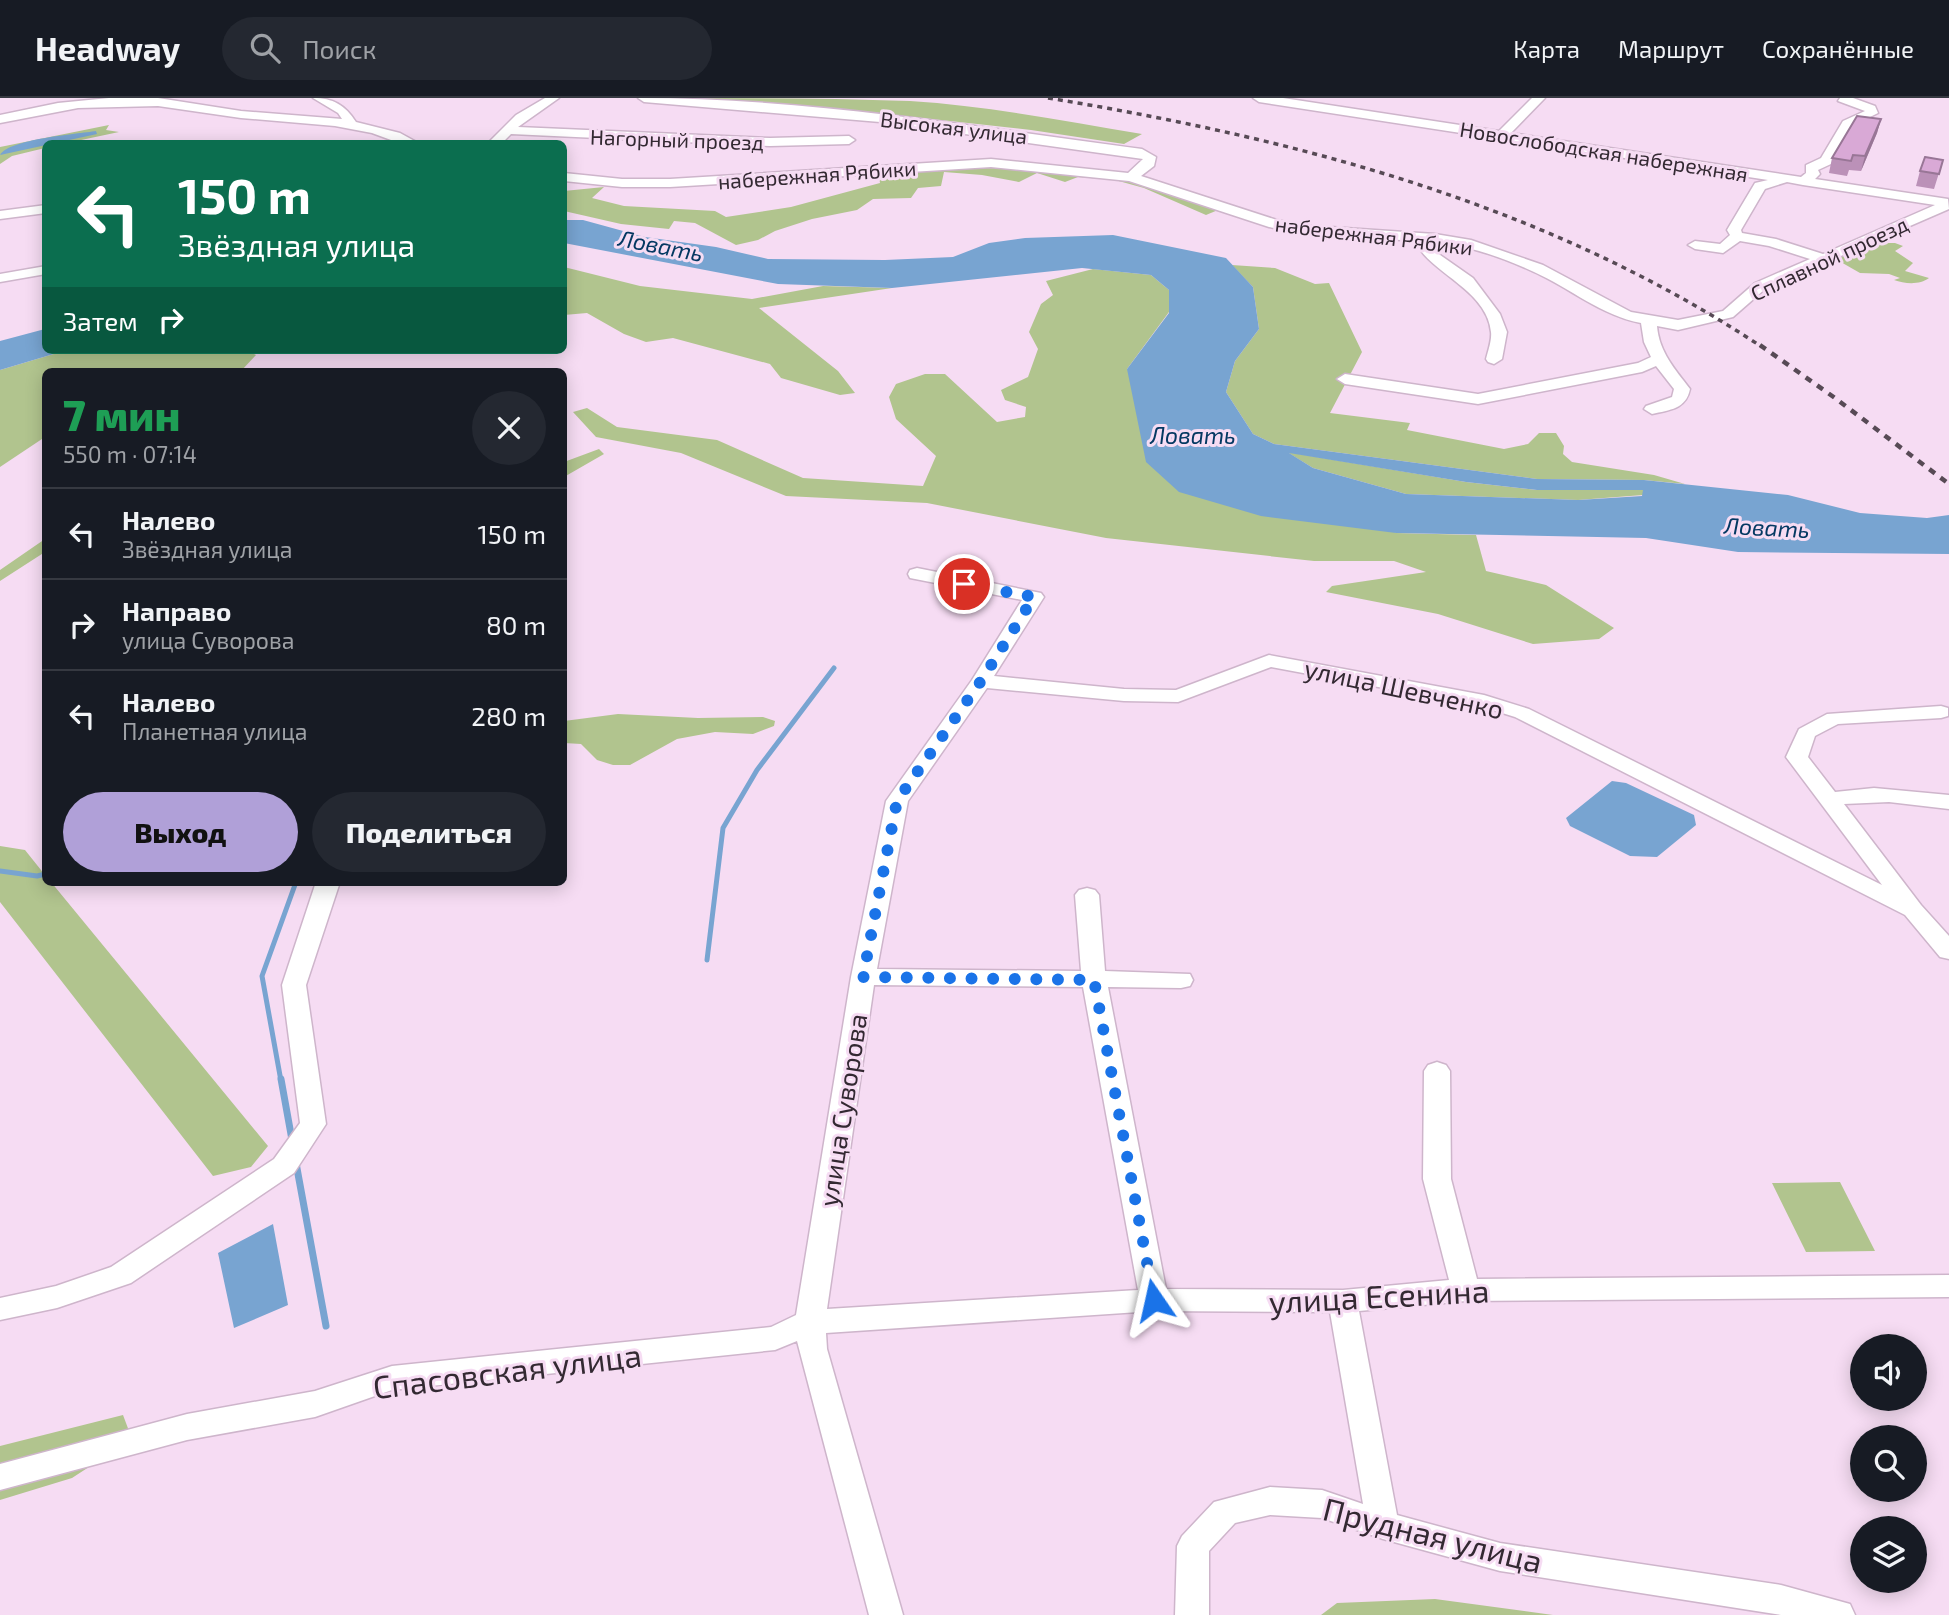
<!DOCTYPE html>
<html lang="ru">
<meta charset="utf-8">
<style>
body{margin:0;font-family:"Exo 2",sans-serif;background:#242831;color:#f1f3f6;height:100vh;display:flex;flex-direction:column;font-size:26px;white-space:nowrap}
*{box-sizing:border-box;margin:0}
p{font-size:23px;color:#9ea1a6}
.icon{flex:none;width:38px;height:38px;fill:none;stroke:currentColor;stroke-width:2;stroke-linecap:round;stroke-linejoin:round}
.map{position:relative;flex:1;overflow:hidden}
.panel{position:absolute;left:42px;top:270px;width:525px;height:518px;display:flex;flex-direction:column;background:#171b24;border-radius:10px;box-shadow:0 4px 18px #0003}
.panel>*{flex:none}
.hud{position:absolute;left:42px;top:42px;width:525px;height:214px;border-radius:10px;box-shadow:0 4px 18px #0003;background:#0b6e4f;color:#fff;overflow:hidden}
.fabs{position:absolute;left:1850px;top:1236px;display:grid;gap:14px}
.fabs a{display:grid;place-items:center;width:77px;height:77px;border-radius:50%;background:#171b24;box-shadow:0 4px 18px #0003;font-size:35px}
.pin{position:absolute;display:grid;place-items:center;width:60px;height:60px;color:#fff;margin:-30px;border:4px solid #fff;border-radius:50%;box-shadow:0 2px 7px #0007}
.me{position:absolute;width:77px;margin:-38px;rotate:349deg;stroke-linejoin:round;filter:drop-shadow(0 0 5px #0008)}
.turn{display:flex;align-items:center;gap:24px;height:147px;padding:0 21px;font-size:32px}
.turn .icon{width:91px;height:91px;stroke-width:2.5}
.turn b{display:block;font-size:49px;line-height:60px}
.then{display:flex;align-items:center;height:66px;padding:0 21px;background:#0003;gap:14px;font-size:26px}
.round{display:grid;place-items:center;flex:none;width:74px;height:74px;border-radius:37px;background:#242831}
.overview{display:flex;align-items:center;justify-content:space-between;height:119px;padding:0 21px}
h1{font-size:42px;font-weight:800;line-height:52px;color:#1e9e55}
.action{display:flex;gap:14px;margin-top:auto;padding:14px 21px}
.action a{flex:1;height:80px;border-radius:42px;background:#b0a0d8;color:#111;font-size:28px;font-weight:800;line-height:80px;text-align:center}
.action a+a{background:#242831;color:#f1f3f6}
ul{padding:0;list-style:none}
li{display:flex;align-items:center;gap:21px;height:91px;padding:0 21px;border-top:2px solid #363941}
li div{flex:1}
li b{display:block;font-size:26px}
li em{font-style:normal}
header{display:flex;align-items:center;gap:42px;box-sizing:border-box;height:98px;padding:0 35px;background:#171b24;border-bottom:2px solid #363941}
header strong{font-size:33px}
nav{display:flex;gap:38px;margin-inline-start:auto;font-size:24px}
.search{width:490px;height:63px;background:#242831;display:flex;align-items:center;gap:18px;box-sizing:border-box;padding:0 24px;border-radius:38px;color:#9ea1a6;font-size:26px}
.map>svg:first-child{display:block}
</style>
<header>
<strong>Headway</strong>
<div class="search"><svg class="icon" aria-label="search" viewBox="0 0 24 24"><circle cx="10" cy="10" r="6"/><path d="M15 15l6 6"/></svg>Поиск</div>
<nav><a>Карта</a><a>Маршрут</a><a>Сохранённые</a></nav>
</header>
<div class="map">
<svg width="1949" height="1517" viewBox="0 0 1949 1517">
<rect width="100%" height="100%" fill="#f6dcf3"/>
<path fill="#b1c48e" d="M644,0c88,0 177,0 266,3 78,5 155,20 232,33l-18,10 -93,-14 -190,-21z
M109,27l-3,5 13,2 -52,11 -21,1 -1,4 -33,8 -12,8v-17z
M988,66l138,15 92,31 -12,5 -62,-27 -29,-8 -37,-3 -13,5 -28,-9 -18,9 -37,-7 -38,-3 -3,14 -23,2 -7,10 -38,1 -16,11 -45,9 -37,12 -17,9 -22,5 -41,-22 -21,-2 -5,8 -48,-5 -57,-13v-20l40,-4 -12,11 32,8 91,5 11,6 65,-10 89,-24 -2,-11z
M1875,145h20l8,3 -8,5 18,12 -8,8 24,7c-9,7 -24,6 -35,2l6,-2 -11,-4 -29,-1 -28,-16z
M1232,167l43,3 40,16 14,-1 33,69 -32,61 80,10 -3,7 97,19 24,-5 11,-11h17l8,13 -1,8 9,8 82,13 31,9 -41,-4 -107,-1 -263,-35 -21,-10 -27,-42 9,-31 24,-32 -6,-42z
M564,169l76,19 112,13 71,-13 69,2 -133,20 79,63 17,22 -15,2 -59,-17 -11,-14 -97,-26 -27,4 -22,-8 -37,-21 -23,2z
M1093,171l58,6 18,15v22l-42,57 269,164 80,2 10,36 60,14 68,43 -15,11 -66,5 -95,-30 -112,-22 6,-6 94,-14 -32,-11h-80l-208,-23 -179,-35 -141,-7 -105,-43 -85,-16 -23,-25 14,-4 30,19 100,13 86,38 120,8 13,-30 -40,-37 -7,-22 7,-13 29,-10h20l52,48 28,-5 1,-10 -21,-7 -4,-10 27,-13 10,-28 -9,-17 12,-28 12,-9 -7,-14z
M67,252h179l10,5 -15,16h-195l-1,66 -45,30v-97z
M599,351l5,5 -40,23v-15z
M1287,354l179,30 71,8h106v5l-65,5 -172,-6 -93,-26z
M45,441v13l-45,29v-11z
M618,616l80,4 65,-1 12,4 -1,5 -21,8 -38,-2 -38,7 -47,26h-17l-16,-5 -16,-16 -17,-1v-22z
M0,748l25,4 20,25 1,7h5l217,264 -17,21 -38,9 -213,-274z
M1840,1084l35,69 -69,1 -34,-69z
M123,1317l9,24 -60,39 -72,22v-54z
M1435,1501l118,16h-232l16,-12z"/>
<path fill="#78a4d1" fill-rule="evenodd" d="M96,33l1,3 -97,21c9,-16 77,-21 96,-24z
M564,122h19l62,17 71,10 52,12 117,1 68,-3 36,-14 36,-5 88,-3 113,23 27,29 6,42 -24,32 -9,31 27,42 21,10 263,35 107,1 144,15 72,18 67,5 22,-3v39l-211,-2 -92,-14 -250,-5 -135,-17 -82,-24 -33,-30 -19,-93 42,-56v-23l-18,-15 -69,-7 -190,20 -114,-4 -214,-41zM1289,355l177,29 71,8h106l-1,6 -64,4 -172,-6 -93,-26z
M45,231l1,21h21l-67,20v-29z
M1612,683l14,2 68,32 2,10 -39,32 -27,-1 -60,-30 -4,-8z
M273,1126l15,81 -54,23 -16,-75z"/>
<g fill="none" stroke-linecap="round" stroke-linejoin="round">
<path stroke="#78a4d1" stroke-width="5" d="M0,773l37,5 9,-2
M707,862l16,-132 34,-58 77,-102
M281,983l-19,-105 34,-94"/>
<path stroke="#78a4d1" stroke-width="7" d="M281,981l11,61
M296,1065l30,163"/>
<defs>
<path id="minor" d="M109,0h49l83,13 101,8 -4,-6 -25,-15c20,0 32,7 43,24l44,11 20,11h-18l-30,-11 -37,-7 -94,-8 -83,-12 -80,2 -78,15v-8l58,-12z
M545,0h14l-41,29 252,11 79,-2 6,4 -6,4 -79,2 -259,-12 -10,10h-14l29,-29z
M638,0c169,0 337,29 504,51l14,8 -2,9 -13,10 136,44 23,5 135,9 36,6 72,25 88,47 47,8 45,-9 32,-28 55,-24 -41,-13 -29,-5 -17,12 -28,-4 -7,-4 7,-4 25,3 10,-9 -3,-5 28,-47 13,-3 -509,-78 -6,-4h30l216,33 33,-33h13l-34,35 290,44 5,-4v-8l15,-7 22,-37 22,-10 -27,-10 2,-3h13l22,8 3,7 -26,13 -21,38 -13,6 2,4 -5,5 133,20 1,10 -184,80 -32,28 -55,13 -21,-4c2,26 18,43 33,63 -4,20 -20,21 -38,25l-8,-5 2,-3 26,-9 2,-8 -18,-23 -14,6 -164,32 -133,-20 -8,-5 8,-5 133,20 160,-31 13,-6 -7,-15 -3,-19c-39,-7 -71,-35 -107,-51 -32,-15 -70,-28 -105,-30l4,8 40,28 27,36 7,18 -5,27 -8,5 -6,-2 -2,-3c2,-8 6,-19 5,-27 -4,-43 -62,-59 -76,-91l-115,-8 -31,-6 -140,-46 -138,-14 -321,20h-48l-58,-6v-8l58,6h48l321,-20 137,14 15,-14 -263,-37 -236,-20zM1787,84l16,3 132,20 -112,49 -47,-15 -34,-6 -1,-3 24,-41z
M46,107v8l-46,6v-8z
M46,168v8l-46,8v-8z
M917,470l124,25 3,4 -50,79 130,13 52,1 93,-35 215,40 45,14 353,176 -96,-128 13,-28 28,-15 114,-8 7,2v8l-7,2 -103,6 -23,12 -7,21 27,35 39,-4 75,7v14l-60,-7 -45,2 77,101 28,31v23l-9,-2 -35,-42 -390,-198 -35,-11 -209,-39 -93,35 -54,-1 -137,-13 -79,113 -31,168 204,2 -6,-76 4,-5 8,-2 8,2 4,5 6,76 85,3 3,6 -3,6 -9,2 -73,-1 58,302 177,1 106,-10 -26,-101 1,-108 4,-6 9,-3 9,3 4,6 1,108 26,100 472,-4v22l-483,4 -107,10 38,204 103,28 281,42 69,19 5,11h-74l-281,-44 -117,-32 -61,-21 -52,-3 -35,8 -26,28v64h-34l2,-69 5,-10 32,-34 56,-15 52,3 41,14 -33,-192 -176,-1 -328,22 1,16 76,266h-34l-72,-274 -22,9 -383,40 -77,27 -128,23 -187,50v-26l187,-50 128,-23 77,-25 379,-39 25,-12 55,-338 35,-176 86,-121 50,-80 -112,-22 -2,-4 2,-4zM874,887l209,2 55,303 -311,19z
M316,784h24l-34,103 20,139 -32,49 -163,110 -74,25 -57,12v-22l56,-12 55,-19 163,-108 26,-36 -18,-138z"/>
</defs>
<use href="#minor" stroke="#ceb5cb" stroke-width="3"/>
<use href="#minor" fill="#fff" fill-rule="evenodd"/>
<path stroke="#574a55" stroke-width="3.5" stroke-dasharray="5 5" stroke-linecap="butt" d="M1048,0c251,41 500,107 714,249"/>
<path stroke="#574a55" stroke-width="4.5" stroke-dasharray="7 7" stroke-linecap="butt" d="M1760,247l75,53 114,86"/>
</g>
<path fill="#bb91b8" d="M1881,21l-4,14 -16,38 -12,-1 -2,6 -18,-3 3,-15z
M1943,62l-9,29 -18,-3 4,-15z"/>
<path fill="#987696" d="M1881,21l-4,14 -16,38 4,-15z"/>
<path fill="#d9a9d6" stroke="#987696" stroke-width="2" d="M1857,18l24,3 -16,37 -12,-1 -2,6 -19,-3z
M1925,59l18,3 -4,14 -19,-3z"/>
<g fill="none" stroke-linecap="round" stroke-linejoin="round">
<path stroke="#1a73e8" stroke-width="12" stroke-dasharray="0 21.6" d="M964,486l70,13 -53,84 -84,120 -34,176 231,3 60,320"/>
</g>
<g text-anchor="middle" dominant-baseline="central" stroke-width="6" stroke-linejoin="round" paint-order="stroke">
<g font-size="21" fill="#332932" stroke="#f6dcf3">
<text transform="translate(954 29) rotate(7)">Высокая улица</text>
<text transform="translate(677 41) rotate(2)">Нагорный проезд</text>
<text transform="translate(1604 53) rotate(9)">Новослободская набережная</text>
<text transform="translate(817 76) rotate(-4)">набережная Рябики</text>
<text transform="translate(1374 137) rotate(7)">набережная Рябики</text>
<text transform="translate(1829 160) rotate(-25)">Сплавной проезд</text>
</g>
<g font-size="23" font-style="italic" fill="#043862" stroke="#f6dcf3">
<text transform="translate(661 147) rotate(11)">Ловать</text>
<text x="1193" y="337">Ловать</text>
<text transform="translate(1767 429) rotate(3)">Ловать</text>
</g>
<g font-size="26" fill="#332932" stroke="#f6dcf3">
<text transform="translate(1404 590) rotate(12)">улица Шевченко</text>
<text transform="translate(842 1012) rotate(-81)">улица Суворова</text>
</g>
<g font-size="32" fill="#332932" stroke="#f6dcf3">
<text transform="translate(1379 1197) rotate(-3)">улица Есенина</text>
<text transform="translate(507 1272) rotate(-7)">Спасовская улица</text>
<text transform="translate(1433 1436) rotate(14)">Прудная улица</text>
</g>
</g>
</svg>
<div class="fabs">
<a><svg class="icon" aria-label="sound" viewBox="0 0 24 24"><path d="M4 9h4l5-4v14l-5-4H4zM17 9q2 3 0 6"/></svg></a>
<a><svg class="icon" aria-label="search" viewBox="0 0 24 24"><circle cx="10" cy="10" r="6"/><path d="M15 15l6 6"/></svg></a>
<a><svg class="icon" aria-label="layers" viewBox="0 0 24 24"><path d="M12 4l9 5-9 5-9-5zM3 14l9 5 9-5"/></svg></a>
</div>
<div class="pin" style="left:964px;top:486px;background:#d93025"><svg class="icon" aria-label="arrive" viewBox="0 0 24 24"><path d="M6 21V4h12l-3 4 3 4H6"/></svg></div>
<svg class="me" style="left:1154px;top:1202px" viewBox="-20 -20 40 40"><path d="M0-17L14 15 0 8-14 15z" fill="#1a73e8" stroke="#fff" stroke-width="4"/></svg>
<div class="hud">
<div class="turn"><svg class="icon" aria-label="left" viewBox="0 0 24 24"><path d="M17 20v-9H6M10 6l-5 5 5 5"/></svg><div><b>150 m</b>Звёздная улица</div></div>
<div class="then">Затем<svg class="icon" aria-label="right" viewBox="0 0 24 24"><path d="M7 20v-9h11M14 6l5 5-5 5"/></svg></div>
</div>
<section class="panel">
<div class="overview"><div><h1>7 мин</h1><p>550 m · 07:14</p></div><a class="round"><svg class="icon" aria-label="close" viewBox="0 0 24 24"><path d="M6 6l12 12M18 6L6 18"/></svg></a></div>
<ul>
<li><svg class="icon" aria-label="left" viewBox="0 0 24 24"><path d="M17 20v-9H6M10 6l-5 5 5 5"/></svg><div><b>Налево</b><p>Звёздная улица</p></div><em>150 m</em></li>
<li><svg class="icon" aria-label="right" viewBox="0 0 24 24"><path d="M7 20v-9h11M14 6l5 5-5 5"/></svg><div><b>Направо</b><p>улица Суворова</p></div><em>80 m</em></li>
<li><svg class="icon" aria-label="left" viewBox="0 0 24 24"><path d="M17 20v-9H6M10 6l-5 5 5 5"/></svg><div><b>Налево</b><p>Планетная улица</p></div><em>280 m</em></li>
</ul>
<div class="action"><a>Выход</a><a>Поделиться</a></div>
</section>
</div>
